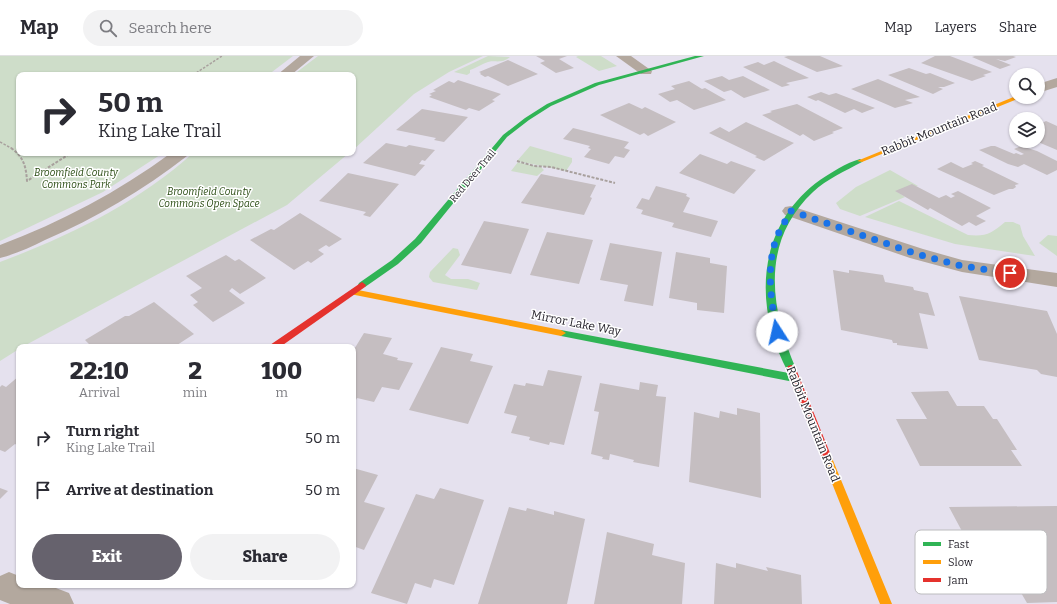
<!DOCTYPE html>
<style>
body{margin:0;font-family:Bitter,serif;background:#f2f2f3;color:#2b2b33;height:100vh;display:flex;flex-direction:column;font-size:15px;white-space:nowrap}
*{box-sizing:border-box;margin:0}
p{font-size:13px;color:#7c7c81}
.icon{flex:none;width:22px;height:22px;fill:none;stroke:currentColor;stroke-width:2;stroke-linecap:round;stroke-linejoin:round}
.map{position:relative;flex:1;overflow:hidden}
.side{position:absolute;left:16px;top:288px;width:340px;height:244px;display:flex;flex-direction:column;background:#fff;border-radius:8px;box-shadow:0 1px 3px #0004}
.side>*{flex:none}
.guide{position:absolute;left:16px;top:16px;width:340px;height:84px;border-radius:8px;box-shadow:0 1px 3px #0004;background:#fff;color:#2b2b33;overflow:hidden}
.controls{position:absolute;left:1009px;top:12px;display:grid;gap:8px}
.controls a{display:grid;place-items:center;width:36px;height:36px;border-radius:50%;background:#fff;box-shadow:0 1px 3px #0004;font-size:20px}
.pin{position:absolute;display:grid;place-items:center;width:34px;height:34px;color:#fff;margin:-17px;border:2px solid #fff;border-radius:50%;box-shadow:0 1px 4px #0007}
.me{position:absolute;width:44px;margin:-22px;rotate:350deg;stroke-linejoin:round;filter:drop-shadow(0 0 3px #0008)}
.turn{display:flex;align-items:center;gap:14px;height:84px;padding:0 16px;font-size:18px}
.turn .icon{width:52px;height:52px;stroke-width:2.5}
.turn b{display:block;font-size:28px;line-height:34px}
.eta{display:flex;justify-content:space-evenly;align-items:center;height:68px;text-align:center}
.eta b{font-size:24px;font-weight:800;line-height:28px}
.action{display:flex;gap:8px;margin-top:auto;padding:8px 16px}
.action a{flex:1;height:46px;border-radius:24px;background:#66626d;color:#fff;font-size:16px;font-weight:800;line-height:46px;text-align:center}
.action a+a{background:#f2f2f3;color:#2b2b33}
ul{padding:0;list-style:none}
li{display:flex;align-items:center;gap:12px;height:52px;padding:0 16px}
li div{flex:1}
li b{display:block;font-size:15px}
li em{font-style:normal}
header{display:flex;align-items:center;gap:24px;box-sizing:border-box;height:56px;padding:0 20px;background:#fff;border-bottom:1px solid #e1e1e2}
header strong{font-size:19px}
nav{display:flex;gap:22px;margin-inline-start:auto;font-size:14px}
.search{width:280px;height:36px;background:#f2f2f3;display:flex;align-items:center;gap:10px;box-sizing:border-box;padding:0 14px;border-radius:22px;color:#7c7c81;font-size:15px}
.map>svg:first-child{display:block}
</style>
<header>
<strong>Map</strong>
<div class="search"><svg class="icon" aria-label="search" viewBox="0 0 24 24"><circle cx="10" cy="10" r="6"/><path d="M15 15l6 6"/></svg>Search here</div>
<nav><a>Map</a><a>Layers</a><a>Share</a></nav>
</header>
<div class="map">
<svg width="1057" height="548" viewBox="0 0 1057 548">
<rect width="100%" height="100%" fill="#e5e1ee"/>
<path fill="#ceddc9" d="M0,0h293l-25,19h-249v78h144l-60,39 -103,49z
M318,0h165l-34,16 -35,22 -61,56v-75h-60z
M488,0l22,1c-8,7 -14,3 -22,5 -6,2 -12,6 -18,8v3l-3,2 -13,-3z
M578,0h23l16,10 -18,5 -23,-14z
M530,90l42,12v4l-6,9 -49,-10z
M193,97h156l-62,52 -265,142h-3v2l-19,12v-99c69,-26 138,-59 193,-109z
M518,106l23,5 3,3 -7,6 -26,-5z
M890,114l28,16 -22,5 9,6 -45,19 -20,-7 -4,-6 20,-16z
M899,145l69,34c18,2 24,-2 37,-13h8l7,3 3,11 12,20 -80,-12 -90,-27z
M1048,179l9,1v20l-18,-13z
M453,192l5,1 2,6 -15,20 6,4h17l12,4 -3,7 -44,-8 -4,-5 1,-5z"/>
<path fill="#c5bec1" d="M536,0h31l-8,3 15,9 -18,5 -16,-10 5,-2z
M788,0h32l23,10 -26,6 -33,-15z
M935,0h15l42,16 -9,3 3,1 -14,5 -51,-18z
M975,0h38l3,1 -11,4 -9,-2 15,6 -11,4 -28,-12z
M508,4l30,14 -30,12 -20,-10 -3,1 -5,-3 1,-1 -2,-1z
M774,5l35,17 -23,5 4,2 -8,2 -39,-20 15,-5 6,3z
M909,12l17,6 4,-1 25,10 -11,4h-6l5,2 -10,5 -45,-19z
M722,20l7,4 14,-4 27,14 -26,8 -13,-8 -7,2 -20,-11z
M878,23l42,18 -15,3 8,3 -18,5 -44,-19z
M458,24l43,14 -9,6 3,1 -16,10 -10,-3 -3,2 -37,-13 3,-2 -3,-1 7,-3 -3,-1 16,-9 5,2z
M689,25l13,8 3,-1 21,12 -32,10 -17,-10 -7,2 -12,-8 17,-5 -4,-3z
M821,36l8,3 7,-2 39,15 -13,5 -8,-4 -9,4 -27,-13 -2,1 -9,-4z
M629,47l13,6 3,-2 31,15 -28,14 -4,-3 -4,2 -40,-20z
M797,48l46,24 -11,4 2,1 -20,8 -11,-7 -3,2 -38,-21 10,-3 -2,-1z
M422,53l46,8 -24,25 -10,-2 2,-2 -40,-8z
M1046,65l11,5v24l-19,-8v-17z
M746,66l48,21 -30,18 -9,-4 2,-1 -48,-23 11,-6 9,5z
M573,72l56,14 -5,6 6,2 -6,8 -9,-2 -6,8 -25,-7 7,-8 -3,-1 2,-2 -27,-7z
M386,87l20,4 3,-2 26,5 -10,11 -3,-1 -3,4 6,1 -10,11 -52,-13z
M991,90h4l19,8 2,-1 5,2 3,-1 -10,-5 7,-3 16,5 20,10v9l-10,5 -23,-11 -6,3 -10,-3 -29,-14z
M700,98l27,10 4,-3 25,9 -22,24 -55,-21z
M975,105l9,4 -2,1 37,18 -4,1 1,2 -3,2h-4l-15,6 -57,-26 14,-7 12,6 10,-4 -2,-1z
M348,117l51,11 -29,33 -7,-2 3,-3 -47,-11z
M541,118l55,11 -6,12 2,1 -8,17 -63,-12z
M912,128l27,14 7,-3 5,3 4,-2 -4,-2 7,-3 33,17 -15,8 10,5 -10,5 -7,-4 -7,4 -32,-18 -2,2 -33,-19z
M656,130l31,8 -1,2 4,2 -7,14 35,9 -7,16 -39,-10 2,-4 -33,-9 2,-4 -7,-2 6,-10 7,2z
M300,157l42,26 -13,8 -3,-2 -8,5 6,4 -13,9 -3,-2 -14,9 -44,-30 21,-11 3,1z
M484,165l45,8 -18,45 -50,-9z
M547,176l46,8 -14,44 -49,-9z
M610,187l52,9 -9,54 -29,-5 4,-16 -28,-5z
M676,196l34,6v5l17,3 -3,47 -27,-3v-7l-28,-5z
M226,199l9,6 4,-2 27,19 -26,16 -8,-6 -3,3 16,12 -32,19 -20,-17 5,-3 -8,-7 12,-7 -16,-12z
M833,214l16,3v-3l34,5 2,7 28,5 1,3 14,3 7,23 -16,-3 9,36 -31,-4v-2h-4l-1,-3 -51,-10z
M959,240l88,15 10,23v43l-16,-3 -4,-4 -58,-10z
M154,246l40,32 -20,13h-82l-7,-7 40,-24h4z
M364,277l28,5 -9,16 15,4 -1,2 16,3 -14,27 -17,-3 -8,15 -17,-4 -1,2 -3,-1v-48z
M441,291l32,7 -3,7 23,5 -25,58 -59,-14z
M548,314l34,6 -18,69 -14,-3 -1,3 -20,-5 1,-3 -19,-4 6,-17 -13,-3 10,-29 11,2 1,-3 17,3z
M19,320v70l-4,-2 -10,8 -5,-2v-63l2,-2 4,2z
M640,326l18,3 -2,11 10,1 -7,70 -26,-5 1,-2 -24,-6 -1,6 -7,-1 1,-2 -12,-3 8,-42 -5,-1 6,-28 39,7z
M948,335l9,15h27l9,13h4l20,31h-6l11,16h-102l-24,-47h31l-16,-27z
M737,352l23,5 1,85 -72,-16 5,-70 25,6 1,-7 17,4z
M353,412l25,7 -14,27 21,6 -21,42 -11,-4z
M0,432l8,3 -8,8z
M440,432l44,12 -30,85 -20,-6 -3,9 -16,-5 -8,21 -36,-11 45,-99 18,5z
M1057,450v96l-30,1 -7,-12h-26l-45,-84z
M509,451l17,4 1,-3 27,7v-4l31,8 -18,85h-89z
M607,476l47,12 -2,11 33,8 -3,41h-88z
M716,507l20,5v-5l32,8 -2,-4 35,8 1,29h-88z"/>
<g fill="none" stroke-linecap="round" stroke-linejoin="round">
<path stroke="#a8a09d" stroke-width="1.5" stroke-dasharray="2.5 1.5" stroke-linecap="butt" d="M193,19l29,-19
M0,86l13,7"/>
<path stroke="#a8a09d" stroke-width="2" stroke-dasharray="3 1.5" stroke-linecap="butt" d="M11,92c13,9 15,19 16,33l44,-28
M517,105l17,5 17,1 64,16"/>
<path fill="#b3a89e" fill-rule="evenodd" d="M300,0h14l-23,19h-14z
M616,0h15l21,15 -1,3h-10z
M1057,22v9l-19,6v-9z
M171,97h18l-2,3c-44,34 -91,62 -142,84 -14,7 -29,14 -45,18v-13c61,-23 118,-53 171,-92z
M791,150l132,43 39,11 95,13v14l-95,-15 -52,-14 -125,-43 -3,-4 3,-4z
M9,516l10,4v9h29l21,8 5,11h-64l-10,-4v-24z"/>
<path fill="#30b455" fill-rule="evenodd" d="M695,0h9l-105,29 -48,21 -22,14 -22,17 -86,106 -23,21 -33,23h-6l-1,-2 1,-2 33,-23 23,-21 88,-104 22,-17 22,-14 48,-21z
M860,103l3,2 -1,1c-17,9 -35,17 -49,30 -53,50 -43,116 -17,177l-2,3h-6c-35,-65 -32,-146 32,-192 12,-8 26,-17 40,-21z
M561,274l233,44 3,1 2,3 -2,3 -3,1 -233,-46 -5,-3z"/>
<path fill="#ff9f0a" fill-rule="evenodd" d="M1016,40l6,1 -160,65 -5,-1z
M353,233l208,41 5,3 -5,3 -211,-42 -1,-2z
M827,397l4,2 1,3 60,146h-12l-58,-146 1,-3z"/>
<path fill="#e5322d" fill-rule="evenodd" d="M362,226l4,3 -1,2 -85,60h-12l2,-2z
M791,309l3,1 2,3 36,89 -1,3 -4,2 -4,-2 -1,-3 -36,-89 2,-3z"/>
</g>
<g fill="none" stroke-linecap="round" stroke-linejoin="round">
<path stroke="#1a73e8" stroke-width="7" stroke-dasharray="0 12.6" d="M777,276c-6,-31 -11,-62 -1,-93 4,-10 10,-19 15,-28l126,43 45,12 48,7"/>
</g>
<g text-anchor="middle" dominant-baseline="central" stroke-width="3" stroke-linejoin="round" paint-order="stroke">
<g font-size="10" font-style="italic" fill="#294b12" stroke="#fff">
<text x="76" y="117">Broomfield County<tspan x="76" dy="12">Commons Park</tspan></text>
<text x="209" y="136">Broomfield County<tspan x="209" dy="12">Commons Open Space</tspan></text>
</g>
<g font-size="10" fill="#211e27" stroke="#fff">
<text transform="translate(473 120) rotate(-50)">Red Deer Trail</text>
</g>
<g font-size="12" fill="#211e27" stroke="#fff">
<text transform="translate(939 73) rotate(-22)">Rabbit Mountain Road</text>
<text transform="translate(576 267) rotate(11)">Mirror Lake Way</text>
<text transform="translate(813 368) rotate(68)">Rabbit Mountain Road</text>
</g>
</g>
<rect x="915" y="474" width="132" height="64" rx="6" fill="#fff" stroke="#bcbcbe" stroke-width="1"/>
<rect x="923" y="486" width="18" height="4" fill="#30b455"/>
<rect x="923" y="504" width="18" height="4" fill="#ff9f0a"/>
<rect x="923" y="522" width="18" height="4" fill="#e5322d"/>
<g font-size="11" fill="#211e27">
<text x="948" y="492">Fast</text>
<text x="948" y="510">Slow</text>
<text x="948" y="528">Jam</text>
</g>
</svg>
<div class="controls">
<a><svg class="icon" aria-label="search" viewBox="0 0 24 24"><circle cx="10" cy="10" r="6"/><path d="M15 15l6 6"/></svg></a>
<a><svg class="icon" aria-label="layers" viewBox="0 0 24 24"><path d="M12 4l9 5-9 5-9-5zM3 14l9 5 9-5"/></svg></a>
</div>
<div class="pin" style="left:1010px;top:217px;background:#d93025"><svg class="icon" aria-label="arrive" viewBox="0 0 24 24"><path d="M6 21V4h12l-3 4 3 4H6"/></svg></div>
<svg class="me" style="left:777px;top:276px" viewBox="-20 -20 40 40"><circle r="19" fill="#fff"/><path d="M0-13L10 11 0 6-10 11z" fill="#1a73e8"/></svg>
<div class="guide">
<div class="turn"><svg class="icon" aria-label="right" viewBox="0 0 24 24"><path d="M7 20v-9h11M14 6l5 5-5 5"/></svg><div><b>50 m</b>King Lake Trail</div></div>
</div>
<section class="side">
<div class="eta">
<div><b>22:10</b><p>Arrival</p></div>
<div><b>2</b><p>min</p></div>
<div><b>100</b><p>m</p></div>
</div>
<ul>
<li><svg class="icon" aria-label="right" viewBox="0 0 24 24"><path d="M7 20v-9h11M14 6l5 5-5 5"/></svg><div><b>Turn right</b><p>King Lake Trail</p></div><em>50 m</em></li>
<li><svg class="icon" aria-label="arrive" viewBox="0 0 24 24"><path d="M6 21V4h12l-3 4 3 4H6"/></svg><div><b>Arrive at destination</b></div><em>50 m</em></li>
</ul>
<div class="action"><a>Exit</a><a>Share</a></div>
</section>
</div>
